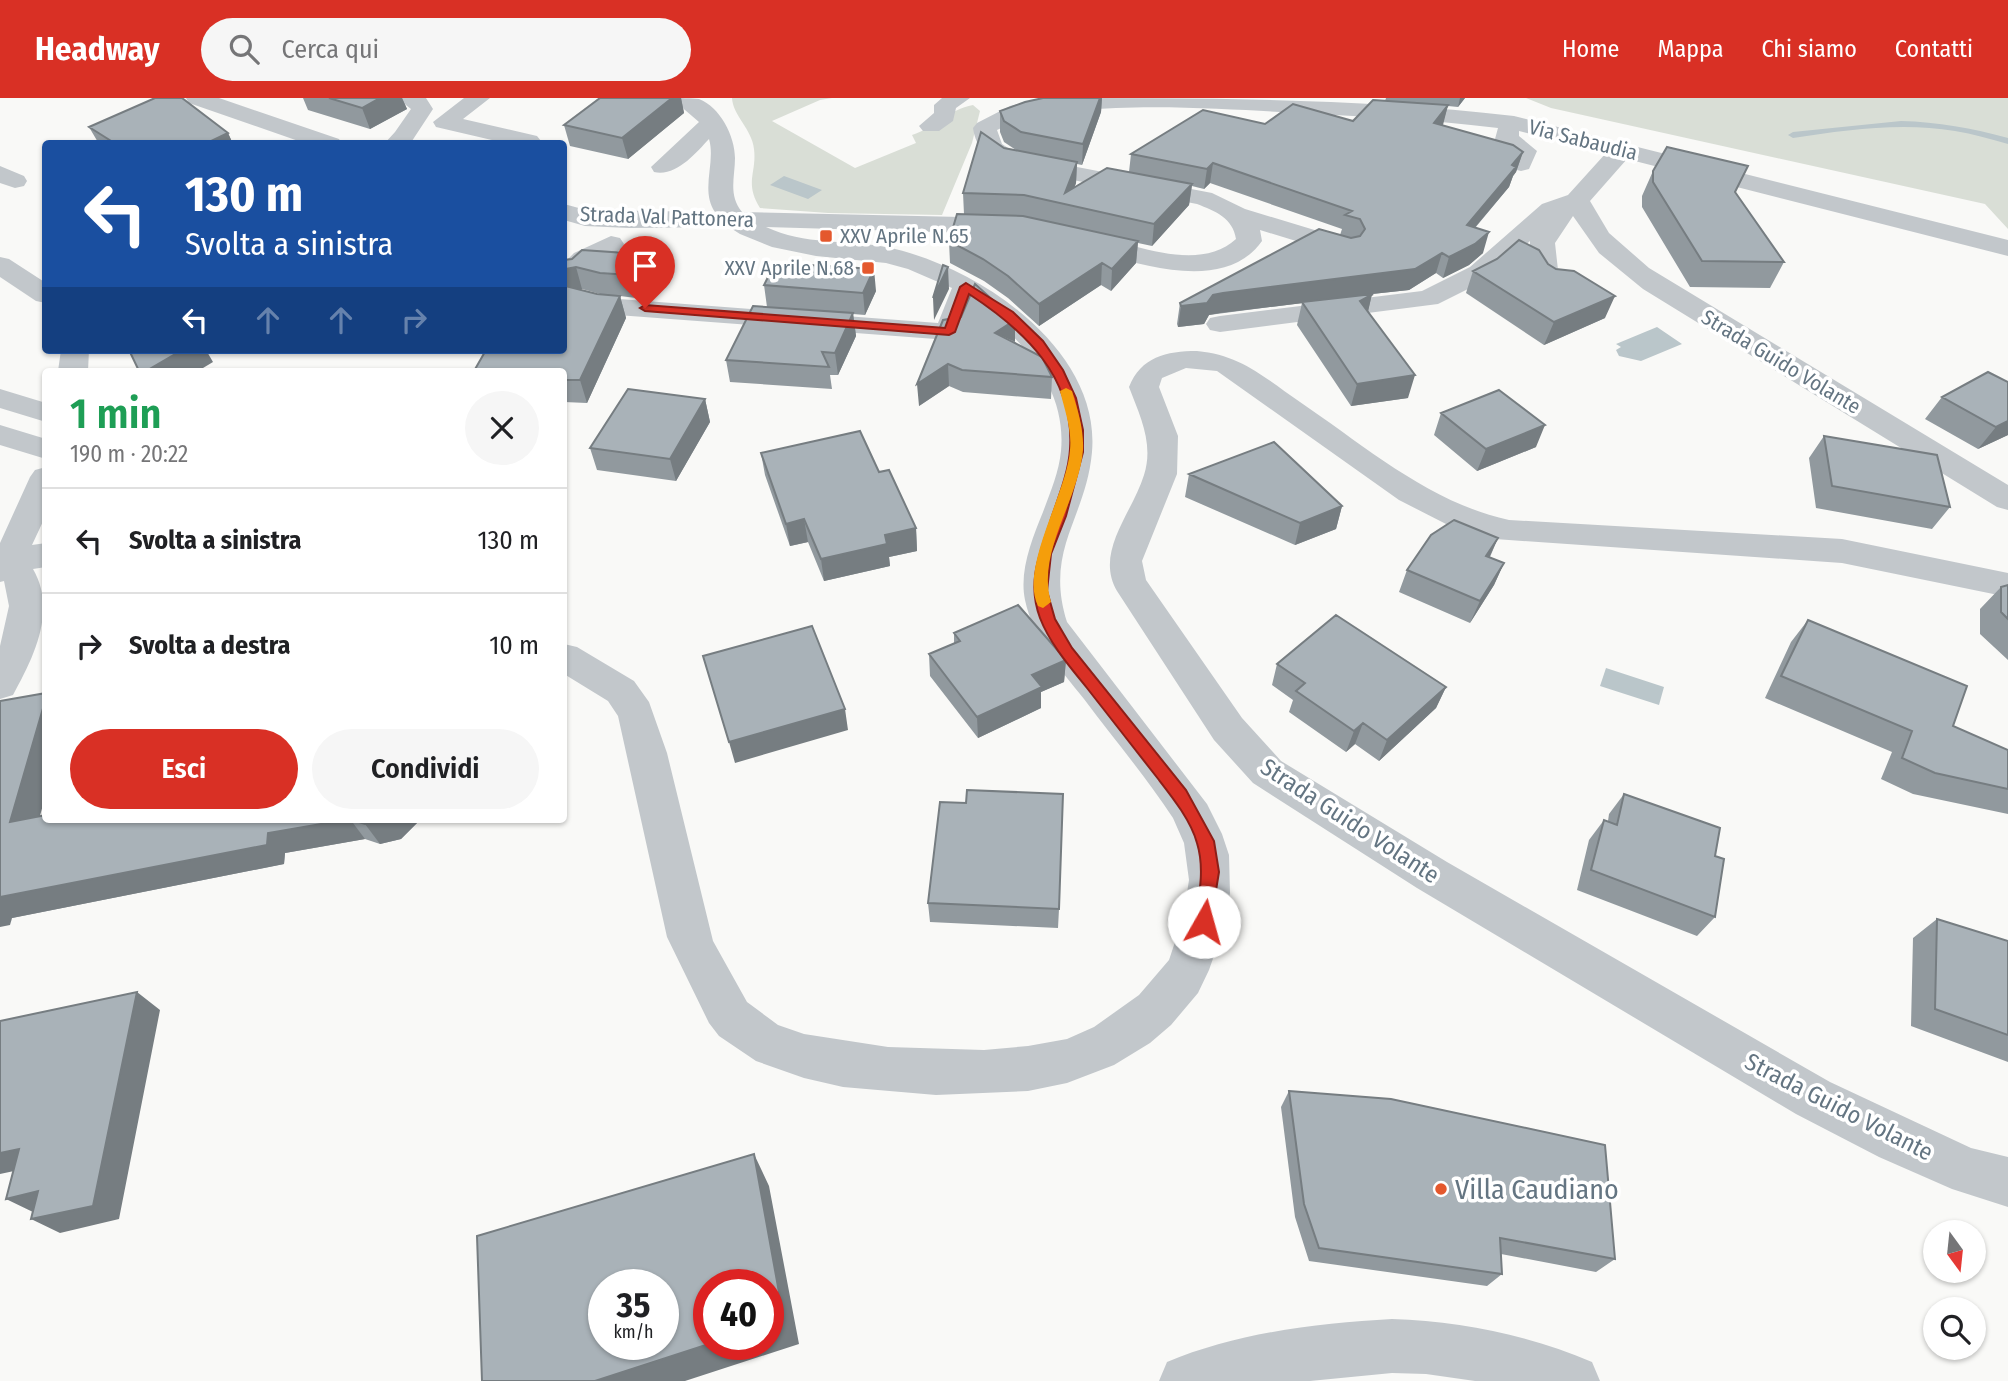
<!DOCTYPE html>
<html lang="it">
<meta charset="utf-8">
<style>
body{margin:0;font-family:"Fira Sans Condensed",sans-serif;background:#f6f6f6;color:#202124;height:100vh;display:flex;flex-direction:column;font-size:26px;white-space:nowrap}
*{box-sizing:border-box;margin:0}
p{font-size:23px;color:#757577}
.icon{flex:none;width:38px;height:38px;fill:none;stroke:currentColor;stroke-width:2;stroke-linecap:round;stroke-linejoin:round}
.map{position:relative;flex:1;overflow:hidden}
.details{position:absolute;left:42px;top:270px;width:525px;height:455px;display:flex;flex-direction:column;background:#fff;border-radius:7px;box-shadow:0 2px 5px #0004}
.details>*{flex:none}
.hud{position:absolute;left:42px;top:42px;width:525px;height:214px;border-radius:7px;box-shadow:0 2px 5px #0004;background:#1a4fa0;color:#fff;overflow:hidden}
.needle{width:46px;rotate:165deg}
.fabs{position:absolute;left:1923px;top:1122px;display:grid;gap:14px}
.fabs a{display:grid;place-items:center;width:63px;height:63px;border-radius:50%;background:#fff;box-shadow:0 2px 5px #0004;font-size:35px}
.speed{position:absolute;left:588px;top:1171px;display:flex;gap:14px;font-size:35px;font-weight:700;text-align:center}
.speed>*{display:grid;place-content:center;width:91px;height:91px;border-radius:50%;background:#fff;box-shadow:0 2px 5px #0004;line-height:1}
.speed small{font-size:18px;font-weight:400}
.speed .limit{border:10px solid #d22;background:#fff;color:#111}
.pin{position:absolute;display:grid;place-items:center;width:60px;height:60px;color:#fff;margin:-72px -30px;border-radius:50% 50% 50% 0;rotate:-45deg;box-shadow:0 0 7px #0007}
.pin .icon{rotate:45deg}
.me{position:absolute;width:77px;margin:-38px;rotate:7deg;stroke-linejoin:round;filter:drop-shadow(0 0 5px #0008)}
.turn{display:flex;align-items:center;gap:24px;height:147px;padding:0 28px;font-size:32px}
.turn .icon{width:91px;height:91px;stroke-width:2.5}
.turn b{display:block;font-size:49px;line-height:60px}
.lanes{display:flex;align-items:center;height:66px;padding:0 28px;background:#0003;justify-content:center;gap:35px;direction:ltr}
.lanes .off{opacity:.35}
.round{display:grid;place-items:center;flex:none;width:74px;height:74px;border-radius:37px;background:#f6f6f6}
.summary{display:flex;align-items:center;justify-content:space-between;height:119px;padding:0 28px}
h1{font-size:42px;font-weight:600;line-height:52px;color:#1e9e55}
.cta{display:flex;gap:14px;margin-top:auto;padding:14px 28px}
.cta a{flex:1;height:80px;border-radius:42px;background:#d93025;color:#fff;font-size:28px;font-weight:600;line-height:80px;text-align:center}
.cta a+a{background:#f6f6f6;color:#202124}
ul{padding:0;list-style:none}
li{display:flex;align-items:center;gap:21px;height:105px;padding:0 28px;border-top:2px solid #e0e0e0}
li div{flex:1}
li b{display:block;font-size:26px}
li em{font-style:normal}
header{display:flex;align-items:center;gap:42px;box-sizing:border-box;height:98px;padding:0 35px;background:#d93025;color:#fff}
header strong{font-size:33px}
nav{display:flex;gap:38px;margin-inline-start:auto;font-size:24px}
.search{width:490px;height:63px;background:#f6f6f6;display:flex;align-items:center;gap:18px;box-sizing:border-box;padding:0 24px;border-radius:38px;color:#757577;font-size:26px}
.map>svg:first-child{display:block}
</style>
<header>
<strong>Headway</strong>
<div class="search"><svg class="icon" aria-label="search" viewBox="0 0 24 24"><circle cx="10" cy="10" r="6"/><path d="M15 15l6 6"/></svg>Cerca qui</div>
<nav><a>Home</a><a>Mappa</a><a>Chi siamo</a><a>Contatti</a></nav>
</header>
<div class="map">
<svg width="2008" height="1283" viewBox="0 0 2008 1283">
<rect width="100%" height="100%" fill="#f9f9f7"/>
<path fill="#d9ded6" d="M732,0h100l-12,2 -48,21 83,47 61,-25 -4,-8c23,-7 37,-26 61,-30l7,6 -8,32 -30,72 -114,-2 -68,-5c-16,-26 -3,-35 -6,-59 -2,-20 -21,-33 -22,-51z
M1526,0h482v131l-23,-25 -434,-96z"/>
<path fill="#bac6ca" d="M784,78l38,14 -14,9 -38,-14z
M1657,229l25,17 -41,17 -22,-5 -3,-6 5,-3 -5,-3z
M1606,570l58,19 -5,18 -59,-19z"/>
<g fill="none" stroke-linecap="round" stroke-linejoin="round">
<path fill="#bac6ca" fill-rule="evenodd" d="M1901,23c37,1 71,7 107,17v6c-18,-5 -35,-10 -53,-13 -54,-9 -109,-1 -162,7l-5,-3 5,-3z"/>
<path fill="#c2c7cb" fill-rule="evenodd" d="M186,0h33l120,41 3,5h-35l-118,-41z
M397,0h29l7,11 -23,35h-26l11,-12 16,-23z
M464,0h26l-27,21 74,17 4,5 -2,3h-30l-73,-17 -3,-5z
M671,0c8,0 20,0 28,1 21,8 36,37 36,59 0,19 -7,37 7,54l264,6 9,3 4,5 -4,5 -9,3 -240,-7c38,18 81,13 120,20 90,18 215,101 206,205 -6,67 -48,97 -25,170l140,182 15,30 7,21 1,38 -7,37 -14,40 -11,23 -27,32 -21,18 -36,22 -47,18 -39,8 -92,4 -93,-8 -39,-9 -48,-17 -37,-25 -10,-13 -42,-86 -49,-221 -10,-15 -44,-27v-30l13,3 57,34 15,21 18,51 46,188 34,61 31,23 26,9 84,13 96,3 44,-4 39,-7 27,-12 45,-32 30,-35 14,-42 6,-38 -5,-37 -11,-25c-27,-41 -59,-79 -89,-119 -24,-30 -51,-61 -59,-99 -6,-29 7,-61 18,-88 7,-19 16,-40 18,-61 6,-64 -40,-113 -87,-149l-15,36 -10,2 -345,-26 -31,-8 -4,-6 4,-6 10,-2 23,6 332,25 14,-35 -44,-19 -22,-6 -70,-7 -44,-9 -32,-13 -11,-7 -100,1 -44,-2 -21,-6v-16l22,6 129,2c-15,-22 1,-49 -6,-73 -14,15 -33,38 -55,33l-3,-5 48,-45z
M942,0h28l-14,10 -3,13 -14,10h-16l-4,-5 15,-13v-8z
M1043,0c157,0 314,0 471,18l494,124v16l-381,-97 -37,42 19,32 40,35 359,217v25l-11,-3 -354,-218 -44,-36 -26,-37 -18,27 3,27 16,14 -4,6c-35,8 -41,-23 -40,-49l-42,38 -50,25 -218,28 -10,-2 -4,-6 4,-6 10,-2 202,-25 48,-24 72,-63 26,-9 38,-42 -87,-22v5l18,15 -8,18 -8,2 -8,-2 -4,-5 3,-11 -17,-14 3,-11c-72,-9 -145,-12 -218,-16 -76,-4 -219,-14 -283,18l5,14 18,12 192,37 33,16 109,33 4,6 -4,6 -9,2 -85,-26 2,11c-39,56 -134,20 -186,4l-4,-5 4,-5 9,-3c43,11 114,42 151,7 -3,-21 -21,-28 -39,-35l-192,-37c-18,-9 -29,-19 -32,-39l4,-5 33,-17z
M0,68l24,10 3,5 -3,5 -9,2 -15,-5z
M611,138l9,2 4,6 -4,6 -28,15 -15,14 -13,1v-17l10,-10z
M0,159l9,2 37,24v20l-10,-2 -36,-24z
M61,252h28l-1,21h-30z
M1197,253c44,4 68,27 103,51 65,44 130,101 209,118l333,19 166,34v24l-166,-34 -347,-24 -49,-15 -47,-24 -182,-129 -31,-3 -24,10 -3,9 19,49 -1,38 -35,87 4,19 96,138 39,43 166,101 383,220 141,66 37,9v50l-56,-18 -73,-32 -83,-43 -379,-226 -164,-105 -39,-43 -97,-149c-23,-39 16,-79 27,-116 10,-31 -4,-59 -15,-88 12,-30 37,-36 68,-36z
M0,291l46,14v19l-46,-14z
M0,327l46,14v20l-46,-14z
M46,369v48l-14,30 14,-2v24l-13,2c24,41 1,88 -20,126l-13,4v-53l9,-40 -5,-25 -4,1v-39l30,-66 5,-7z
M1392,1221c68,2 137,16 200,43l8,19h-125l-49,-7 -34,-1 -82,8h-151l8,-19c69,-29 150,-39 225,-43z"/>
</g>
<path fill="#91999e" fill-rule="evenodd" d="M303,0h99l5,11 -37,20 -62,-19z
M600,0h81l3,15 -56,46 -58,-13 -6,-21z
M1043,0h59l-1,14 -19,53 -5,-1 -1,19 -2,5 55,-16 2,-18 134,-30 88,-3 32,-20 1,-3h79l-7,9 -10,-1 -6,19 81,27 -7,20 -3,4 -4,11 -34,41 8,25 -14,12 -26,13 -7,-5 -27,17 -37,4 -4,17 40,87 -57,8 -54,-81 5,-22 -93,12 -5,9 -26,3 -1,-3 3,-21 160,-68 2,-6 -132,-46 -6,6 -12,-3 -3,19 -37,41 -14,-3 -2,20 -25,28 -10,-6 -62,41 -31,-28 -24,-17 -34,-18 -1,-22 15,-27 -1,-21 41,-45 12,2 -12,-8 -4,-10v-21z
M89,29l139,6 5,11h-134z
M1653,73l82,21 49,70 -14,26 -80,-1 -48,-80v-11z
M640,156l6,22 -10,22 -16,-2 6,22 -39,85 -23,-1v-142zM582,191l22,6 -7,-1 -17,-4z
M1548,166l57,54 -61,27 -78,-52 7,-22z
M764,187l112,6 -11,24 -12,-1 3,22 -18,39h-8l2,14 -102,-7 -4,-22 41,-53z
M943,222l72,22 37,35 -1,22 -88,-7 -14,-6 -30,20z
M2008,284v53l-30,14 -53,-30 17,-22z
M705,301l5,23 -34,59 -79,-11 -7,-22z
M1441,315l95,34 -59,24 -43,-36z
M1824,338l126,71 -18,22 -116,-21 -7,-50z
M761,355l118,19 37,56 1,23 -28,6 1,9 -66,15 -16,-39 -18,4 -25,-71z
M1189,376l153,32 -6,23 -41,16 -110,-48z
M1498,440l-8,19 14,6 -10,22 -24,38 -71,-31 8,-22z
M2008,487v75l-28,-26v-25l21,-22z
M1808,522l145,106 55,24v64l-95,-20 -32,-15 11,-27 -127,-54 26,-56z
M954,535l112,27 -2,22 -23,10v16l-63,30 -48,-62 -1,-22 25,-11z
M1277,566l169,23 -10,21 -57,53 -24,-17 -9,8 -57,-40 4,-12 -21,-15z
M1624,696l91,62v61l-18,19 -120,-46 12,-50 15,-20 4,1 1,-7z
M39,718l379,3v3l-17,17 -21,5 -15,-5 -80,14 -1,11 -272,54 -2,7z
M928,805l131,6 -1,19 -128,-6z
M1937,821l71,22v121l-97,-36 2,-88z
M1289,993l326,168 -19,13 -95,-18 1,20 -15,12 -178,-25 -14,-44 -14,-110z"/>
<path fill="#767d81" d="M380,0h22l5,11 -37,20 -8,-21z
M672,0h9l3,15 -56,46 -6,-21z
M1100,0h2l-1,14 -19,53 1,-21z
M1460,0h5l-7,9z
M1448,7l-5,20 -15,18 6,-20z
M228,35l5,11h-28z
M1523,54l-7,20 -3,4 -4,11 -49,58 7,-20z
M1077,64l-1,21 -8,22 -3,-12z
M1213,65l-3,20 -6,6 3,-20z
M1192,86l-3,21 -37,41 2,-22z
M1489,134l-6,21 -14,12 -26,13 6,-21z
M1138,143l-2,22 -25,28 1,-22z
M1442,155l-6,20 -27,17 -37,4 -5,22 -7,-15 11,-6 -151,18 -11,2 -5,9 -26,3 3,-21 32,-11z
M640,156l6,22 -10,22 -6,-23z
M1102,165l-1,22 -62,41v-22z
M576,169l6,22 -10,2 -8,-3v-16l2,-3z
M948,169l1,22 -15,31 -1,-22z
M874,171l2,22 -11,24 -2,-22z
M620,198l6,22 -39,85 -7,-23z
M1615,198l-10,22 -61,27 10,-23z
M853,215l3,23 -18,39 -3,-22z
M1015,222v22l-20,-9z
M182,252h24l7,12 -15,9h-52z
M948,266l1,22 -30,20 -2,-22z
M1415,277l-7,23 -57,8 6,-22z
M705,301l5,23 -34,59 -6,-22z
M2008,323v14l-30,14 18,-22z
M1545,327l-9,22 -59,24 9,-22z
M1342,408l-6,23 -41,16 5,-22z
M804,421l4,23 -18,4 -4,-22z
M916,430l1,23 -28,6 1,9 -66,15 -3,-22 64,-24z
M1498,440l-10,22 -2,-4z
M1504,465l-10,22 -24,38 10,-22z
M1066,562l-2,22 -23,10v16l-63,30 -1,-21 55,-42z
M1446,589l-10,21 -57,53 8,-21z
M46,600v96l-13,47 -23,-19z
M845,611l3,21 -113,33 -6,-21z
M1363,625l-8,21 -9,8 8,-21z
M350,721l15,20 -80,14 -1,11 -272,54 -2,7 -10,2v-30l268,-64z
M387,721h31v3l-17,17 -21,5 -15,-20z
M137,894l23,18 -41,209 -59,14 -29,-14z
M19,1051l28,15 -47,10v-21z
M754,1056l15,32 30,158 -114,37h-90l114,-37h59v-19z
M38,1093l-3,22 -29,-14z"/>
<path fill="#a9b2b8" stroke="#767d81" stroke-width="2" fill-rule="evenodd" d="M155,0h27l46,35 -23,11h-89l-27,-17z
M329,0h51l-18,10z
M600,0h72l-50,40 -58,-13z
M1043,0h57l-17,46 -62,-12 -17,-11 -4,-10 25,-9z
M1373,2l75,5 -14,18 79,22 10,7 -11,13 4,2 -49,58 22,7 -14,12 -26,13 -7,-4 -27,16 -192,24 -10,2 -6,8 -26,3 -1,-3 139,-74 32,9 9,-2 5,-7 -5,-10 -15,-4 7,-4 -139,-48 -6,6 -76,-15 72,-44 62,14 28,-20 60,17z
M981,34l23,16 73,14 -12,31 42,-25 85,16 -38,40 -130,-29 -61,-2z
M1667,49l81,19 -13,26 49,70 -82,-1 -49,-79v-11z
M957,116l66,2 115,25 -26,28 -10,-6 -63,41 -31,-28 -25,-17 -34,-18z
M1519,142l20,10 9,14 8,5 18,2 41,25 -61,26 -81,-51 24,-12z
M582,152l58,4 -10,21 -30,-2 -24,-6 -10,2 -2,3v-12l8,-1z
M775,165l99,6 -11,24 -99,-8z
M943,167l5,2 -15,31z
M564,185l1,3 32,8 23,2 -40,84h-16v-9h-90l12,-21h78z
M975,186l40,36 -20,13 47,24 10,20 -90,-7 -14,-6 -31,20 26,-64 18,-3z
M1373,196l-13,7 55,74 -58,9 -55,-82z
M753,208l100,7 -18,40 -13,-1 7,15 -103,-7z
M129,252h53l-36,21h-7z
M1988,274l20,10v39l-12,6 -54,-30z
M628,291l77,10 -35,60 -80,-11z
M1499,292l46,35 -59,24 -45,-36z
M860,333l19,41 10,-2 27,58 -31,7 2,9 -66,15 -17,-40 -18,5 -25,-71z
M1824,338l113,19 13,52 -118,-21z
M1274,344l68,64 -42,17 -111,-49z
M1454,422l44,18 -12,18 18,7 -24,38 -73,-31 24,-35z
M2008,487v34l-7,-7v-25z
M1018,507l48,55 -34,15 10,12 -65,30 -48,-63 31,-13 -6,-8z
M1336,517l110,72 -59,53 -24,-17 -9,8 -58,-40 9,-8 -28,-19z
M1808,522l159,66 -14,40 55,24v39l-73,-16 -33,-15 10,-27 -131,-55z
M812,528l33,83 -116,33 -26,-86z
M46,595v5l-36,124 36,-7v4h341l-22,5 -15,-5 -82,14 -1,12 -267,52v-196z
M967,692l96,4 -4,115 -131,-6 12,-101 26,1z
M1624,696l96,34 -5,28 9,3 -9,58 -124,-47 13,-50 13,5z
M1937,821l71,22v94l-73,-26z
M137,894l-44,214 -62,13 7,-28 -32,8 13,-50 -19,4v-132z
M1289,993l102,8 214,46 10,114 -115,-21 2,36 -183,-26 -15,-44z
M754,1056l30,166 -16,5v-41h-59v60l-114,37h-113l-5,-145zM604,1186h59v60h-59z"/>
<path fill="#d93025" stroke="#8d1f18" stroke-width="2" d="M966,185l47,29 30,29 20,29 13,28 7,32v22l-17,64 -15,38 -4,37 8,28 17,29 114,142 28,51 5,31 -9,55 -6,3 -6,-3 -3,-5c4,-26 10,-53 2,-79 -6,-22 -24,-45 -38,-63 -24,-31 -48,-61 -72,-92 -17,-21 -37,-44 -47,-70 -14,-37 1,-67 12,-102 7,-20 17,-46 18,-67 5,-72 -46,-119 -101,-155l-14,38 -6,3 -304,-24 -5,-3 5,-3 300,23 15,-41z"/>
<path fill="#f59e0b" d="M1066,290l6,3c6,20 12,39 11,59 -4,50 -47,102 -32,152l-8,6 -5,-2c-19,-38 29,-113 32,-156 2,-20 -5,-39 -10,-59z"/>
<g fill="#e4582d" stroke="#fff" stroke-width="2.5">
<rect x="819" y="131" width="14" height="14" rx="3.5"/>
<rect x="861" y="163" width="14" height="14" rx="3.5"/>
<circle cx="1441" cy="1091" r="7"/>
</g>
<g text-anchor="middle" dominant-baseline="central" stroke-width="7" stroke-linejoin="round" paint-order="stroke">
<g font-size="21" fill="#647582" stroke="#fff">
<text transform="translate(1583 42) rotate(14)">Via Sabaudia</text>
<text transform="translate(667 119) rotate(2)">Strada Val Pattonera</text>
<text transform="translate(1781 264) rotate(31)">Strada Guido Volante</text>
</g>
<g font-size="21" fill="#647582" stroke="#fff" text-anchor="start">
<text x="840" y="138">XXV Aprile N.65</text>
<text x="854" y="170" text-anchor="end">XXV Aprile N.68</text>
</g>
<g font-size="24" fill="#647582" stroke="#fff">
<text transform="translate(1350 723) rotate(33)">Strada Guido Volante</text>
<text transform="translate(1839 1009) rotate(27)">Strada Guido Volante</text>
</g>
<g font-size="28" fill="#647582" stroke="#fff" text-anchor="start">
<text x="1455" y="1091">Villa Caudiano</text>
</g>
</g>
</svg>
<div class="fabs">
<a><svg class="needle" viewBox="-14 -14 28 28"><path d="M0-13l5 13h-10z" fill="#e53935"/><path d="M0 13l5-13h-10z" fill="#757577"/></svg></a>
<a><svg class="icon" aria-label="search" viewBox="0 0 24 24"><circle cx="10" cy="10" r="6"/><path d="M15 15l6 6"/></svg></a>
</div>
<div class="speed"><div>35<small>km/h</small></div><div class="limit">40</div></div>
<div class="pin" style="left:645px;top:210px;background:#d93025"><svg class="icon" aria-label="arrive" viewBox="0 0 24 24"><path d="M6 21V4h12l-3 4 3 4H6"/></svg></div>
<svg class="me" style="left:1204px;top:824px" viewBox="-20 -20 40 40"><circle r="19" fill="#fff"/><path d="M0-13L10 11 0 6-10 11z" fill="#d93025"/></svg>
<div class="hud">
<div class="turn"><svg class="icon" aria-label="left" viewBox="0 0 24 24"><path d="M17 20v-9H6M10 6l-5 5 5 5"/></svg><div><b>130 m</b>Svolta a sinistra</div></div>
<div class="lanes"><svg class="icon" aria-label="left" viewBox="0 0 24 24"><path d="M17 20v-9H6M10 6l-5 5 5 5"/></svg><svg class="icon off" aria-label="ahead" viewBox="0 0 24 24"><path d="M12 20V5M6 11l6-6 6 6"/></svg><svg class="icon off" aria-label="ahead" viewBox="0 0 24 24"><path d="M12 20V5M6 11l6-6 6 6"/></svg><svg class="icon off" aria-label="right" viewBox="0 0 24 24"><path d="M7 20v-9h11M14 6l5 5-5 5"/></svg></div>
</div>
<section class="details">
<div class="summary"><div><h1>1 min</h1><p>190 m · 20:22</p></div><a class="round"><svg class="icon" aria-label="close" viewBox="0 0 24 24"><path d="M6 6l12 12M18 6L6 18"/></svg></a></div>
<ul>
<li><svg class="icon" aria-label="left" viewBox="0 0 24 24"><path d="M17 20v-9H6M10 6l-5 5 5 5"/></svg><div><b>Svolta a sinistra</b></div><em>130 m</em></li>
<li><svg class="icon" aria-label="right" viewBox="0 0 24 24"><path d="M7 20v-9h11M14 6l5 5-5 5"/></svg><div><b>Svolta a destra</b></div><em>10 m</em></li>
</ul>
<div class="cta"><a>Esci</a><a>Condividi</a></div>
</section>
</div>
